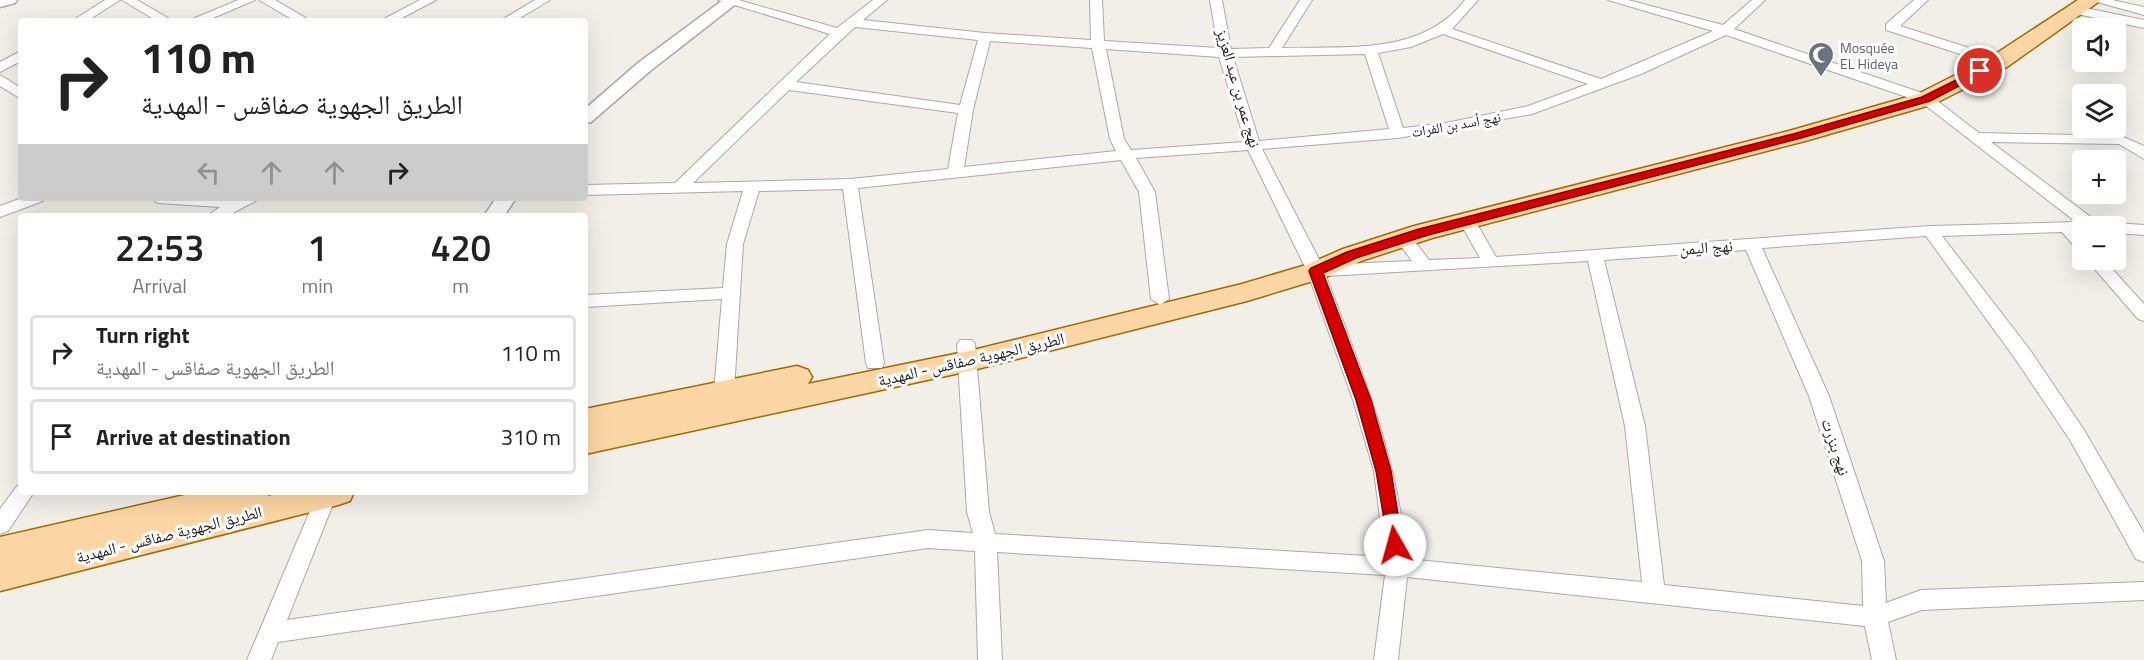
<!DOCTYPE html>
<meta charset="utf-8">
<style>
body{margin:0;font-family:"Titillium Web","Noto Naskh Arabic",sans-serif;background:#f6f6f6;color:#222;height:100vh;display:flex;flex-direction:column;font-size:22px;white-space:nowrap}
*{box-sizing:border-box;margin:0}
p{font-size:20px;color:#767676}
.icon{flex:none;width:33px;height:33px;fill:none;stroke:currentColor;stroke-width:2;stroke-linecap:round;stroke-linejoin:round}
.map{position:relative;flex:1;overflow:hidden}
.drawer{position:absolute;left:18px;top:213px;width:570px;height:282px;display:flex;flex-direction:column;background:#fff;border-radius:6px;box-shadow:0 6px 24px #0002}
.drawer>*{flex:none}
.hud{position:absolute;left:18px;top:18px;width:570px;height:183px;border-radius:6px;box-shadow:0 6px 24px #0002;background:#fff;color:#222;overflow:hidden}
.tools{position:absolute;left:2072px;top:18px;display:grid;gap:12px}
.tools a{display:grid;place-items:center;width:54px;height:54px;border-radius:6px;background:#fff;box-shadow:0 6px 24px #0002;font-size:30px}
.pin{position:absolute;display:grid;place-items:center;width:51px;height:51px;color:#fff;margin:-26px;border:3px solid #fff;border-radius:50%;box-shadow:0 2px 6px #0007}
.me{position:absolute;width:66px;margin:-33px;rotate:353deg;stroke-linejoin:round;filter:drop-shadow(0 0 4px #0008)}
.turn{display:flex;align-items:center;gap:21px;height:126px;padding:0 24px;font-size:27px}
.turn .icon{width:78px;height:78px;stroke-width:2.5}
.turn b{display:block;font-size:42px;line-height:51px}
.lanes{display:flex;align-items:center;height:57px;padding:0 24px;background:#0003;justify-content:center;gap:30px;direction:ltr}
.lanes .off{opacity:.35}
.eta{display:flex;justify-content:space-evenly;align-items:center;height:102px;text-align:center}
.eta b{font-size:36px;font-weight:600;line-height:42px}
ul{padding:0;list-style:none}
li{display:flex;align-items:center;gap:18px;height:75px;margin:0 12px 9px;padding:0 12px;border:3px solid #e0e0e0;border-radius:6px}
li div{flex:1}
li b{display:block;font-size:22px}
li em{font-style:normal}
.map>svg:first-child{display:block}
</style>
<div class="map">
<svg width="2144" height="660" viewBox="0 0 2144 660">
<rect width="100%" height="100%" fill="#f2efe9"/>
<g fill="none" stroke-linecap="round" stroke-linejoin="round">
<defs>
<path id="minor" d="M105,0h15l-33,21h-15z
M122,0h15l36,21h-16z
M238,0h17l-49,21h-18z
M259,0h16l36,21h-16z
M420,0h16l-40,21h-16z
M535,0h15l-35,21h-15z
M718,0h20l99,28 36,-28h14l-24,20 122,13 106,7 -1,-40h12l2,41 114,7 -8,-48h12l9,49 38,-1 31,-48h12l-30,48c65,-2 140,8 183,-48h13l-26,29 149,50 112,-48 -105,-31h20l95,25 29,-25h13l-31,29 197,67 48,37 142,3 23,10v13l-25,-15 -128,-2 105,79 7,1 2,4h-23v5l-3,1 3,2v15l-6,-1 -14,-16 -120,4 88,114 54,80 60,103v29l-8,-3 -66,-119 -54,-80 -90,-124 -164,12 67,148 55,165 2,42 35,-13 223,-8v18l-222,10 -34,12 8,38h-24l-7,-34 -458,-49 -9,83h-24l11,-85 -388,-23 5,108h-24l-3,-109 -47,-3 -650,94 -7,18h-24l71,-168 19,2 -50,126 641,-90 45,3 -6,-21 -10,-168 3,-4h12l3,4 14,168 6,22 390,23 -11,-86 -21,-71 -46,-129 -59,-121 -112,8 19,34 14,107 -9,6 -9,-6 -12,-107 -18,-32 -263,28 26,175 -2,5h-14l-2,-5 -23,-174 -84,2 -16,53 -9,147 -3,5h-14l-3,-5 8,-92 -137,8v-12l138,-7 4,-44 16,-53 -158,4v-10l90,-2 155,-149zM855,27l123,13 -18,65 -164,-23zM1443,34l145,50 -60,22 -82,17 -43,5 -25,-75 33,-6zM1726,35l195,67 155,120 -146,4 -434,31 -23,-40 -6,-1 -8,5 21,37 -51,2 -20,-26 -6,-1 -8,5 17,23 -90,4 -60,-116 136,-11 134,-24 109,-40zM990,41l102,7 18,91 6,12 -152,16 9,-57zM1106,49l113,8 26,85 -114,8 -7,-11zM1365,54l24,75 -130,12 -26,-84zM789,90l169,23 -10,56 -98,10 -157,4zM1746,250l63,146 53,165 1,45 -199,-21 -19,-159 -41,-166zM1588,261l37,165 17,156 -235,-23c-10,-102 -45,-188 -81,-283z
M1914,0h14l-28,26 104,33v6h-10l-108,-35v-6z
M2090,0h22l32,7v8z
M2076,6l68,14v8l-72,-15 -2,-3z
M21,51v10l-21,11v-10z
M0,75l21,13v11l-21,-13z
M22,198h23l-2,3 -43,16v-11z
M150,198h111l-34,18h-20l13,-9 -62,-4z
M2115,223l29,2v10l-29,-2v-7h-7z
M2087,260h17l40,44v17l-6,-2z
M21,485v7h13l-26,39 -8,3v-25l17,-23z"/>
<path id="tertiary" d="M0,0h17l-2,3 -15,4z
M723,0h18l-91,71 -59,51 -6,1v-14l53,-46z
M496,198h20l-12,18h-20z"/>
<path id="primary" d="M2078,0h23l-94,67 -73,37 -129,37 -373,97 -71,23 -35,16 -79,24 -278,70 -384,83v-45l212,-43 11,4 4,7 -4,7 161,-33 273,-67 64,-19 37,-16 71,-23 375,-95 129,-37 73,-37z
M198,492h72l-2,4 17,-4h69l-4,9 -12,4 -338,86v-54z"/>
</defs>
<use href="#minor" stroke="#a9a9a9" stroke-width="2"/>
<use href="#tertiary" stroke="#a9a9a9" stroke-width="3"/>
<use href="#primary" stroke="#a06b00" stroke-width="3"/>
<use href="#minor" fill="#fff" fill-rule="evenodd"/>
<use href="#tertiary" fill="#fff" fill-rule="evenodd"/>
<use href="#primary" fill="#fcd6a4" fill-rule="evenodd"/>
</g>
<path fill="#d40000" stroke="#8a0000" stroke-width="1.5" d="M1980,68l6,3 -2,2 -54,28 -129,37 -373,97 -72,23 -33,15 48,127 20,71 12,74 -2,5h-12l-13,-79 -20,-71 -47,-129 2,-3 36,-16 72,-23 374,-95 129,-37z"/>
<defs>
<symbol id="mosque-pin" viewBox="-11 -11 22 30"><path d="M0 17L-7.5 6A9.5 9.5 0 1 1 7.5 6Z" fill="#6b7280" stroke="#fff"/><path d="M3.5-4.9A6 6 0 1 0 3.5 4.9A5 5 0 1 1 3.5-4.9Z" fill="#fff"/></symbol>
</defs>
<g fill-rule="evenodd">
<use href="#mosque-pin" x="1806" y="40" width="30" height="40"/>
</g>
<g text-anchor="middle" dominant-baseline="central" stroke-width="6" stroke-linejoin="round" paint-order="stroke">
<g font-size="14" fill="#5b616d" stroke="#fff" text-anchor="start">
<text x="1840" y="47">Mosquée<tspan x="1840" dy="16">EL Hideya</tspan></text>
</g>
<g font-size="14" fill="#222" stroke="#fff">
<text transform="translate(1456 124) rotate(-10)">نهج أسد بن الفرات</text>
</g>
<g font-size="16" fill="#222" stroke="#fff">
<text transform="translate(1239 88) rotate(74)">نهج عمر بن عبد العزيز</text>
<text transform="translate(1706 247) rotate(-4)">نهج اليمن</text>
<text transform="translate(971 359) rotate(-13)">الطريق الجهوية صفاقس - المهدية</text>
<text transform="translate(1836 447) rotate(72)">نهج بنزرت</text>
<text transform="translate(169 534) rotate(-14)">الطريق الجهوية صفاقس - المهدية</text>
</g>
</g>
</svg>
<div class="tools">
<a><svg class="icon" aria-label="sound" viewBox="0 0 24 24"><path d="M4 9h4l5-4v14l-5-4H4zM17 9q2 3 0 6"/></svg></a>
<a><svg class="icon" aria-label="layers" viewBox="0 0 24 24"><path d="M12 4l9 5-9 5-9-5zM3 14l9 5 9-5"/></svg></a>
<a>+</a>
<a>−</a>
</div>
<div class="pin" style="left:1980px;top:71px;background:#d93025"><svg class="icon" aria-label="arrive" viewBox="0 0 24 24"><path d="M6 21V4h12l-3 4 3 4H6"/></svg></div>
<svg class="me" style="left:1395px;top:545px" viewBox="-20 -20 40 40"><circle r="19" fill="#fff"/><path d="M0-13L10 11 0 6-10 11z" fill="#d40000"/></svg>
<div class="hud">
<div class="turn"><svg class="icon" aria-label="right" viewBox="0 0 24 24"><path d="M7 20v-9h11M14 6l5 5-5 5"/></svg><div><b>110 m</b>الطريق الجهوية صفاقس - المهدية</div></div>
<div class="lanes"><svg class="icon off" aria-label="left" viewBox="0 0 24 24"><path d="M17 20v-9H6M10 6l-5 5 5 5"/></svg><svg class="icon off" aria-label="ahead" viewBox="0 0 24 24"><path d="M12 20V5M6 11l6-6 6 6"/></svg><svg class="icon off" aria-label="ahead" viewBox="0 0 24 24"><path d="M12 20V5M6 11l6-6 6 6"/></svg><svg class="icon" aria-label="right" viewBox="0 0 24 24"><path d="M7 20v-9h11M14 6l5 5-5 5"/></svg></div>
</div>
<section class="drawer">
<div class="eta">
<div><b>22:53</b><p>Arrival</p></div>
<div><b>1</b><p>min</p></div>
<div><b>420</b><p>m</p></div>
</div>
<ul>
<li><svg class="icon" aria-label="right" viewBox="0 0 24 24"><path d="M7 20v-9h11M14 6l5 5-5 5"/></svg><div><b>Turn right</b><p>الطريق الجهوية صفاقس - المهدية</p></div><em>110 m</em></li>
<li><svg class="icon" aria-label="arrive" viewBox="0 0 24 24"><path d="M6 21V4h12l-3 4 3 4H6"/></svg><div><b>Arrive at destination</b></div><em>310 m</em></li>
</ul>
</section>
</div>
